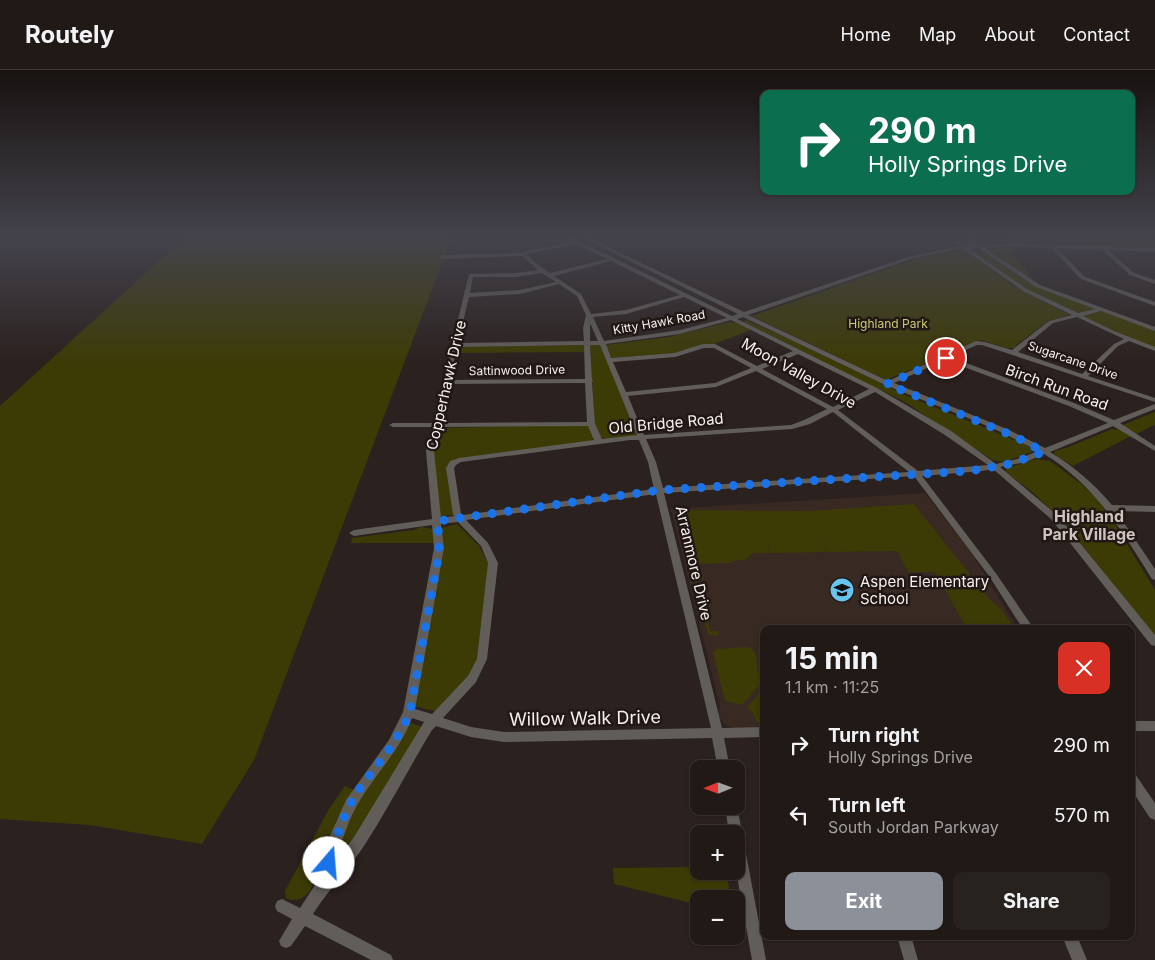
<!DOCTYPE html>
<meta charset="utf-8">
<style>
body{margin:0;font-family:Inter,sans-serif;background:#28221f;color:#f1f3f6;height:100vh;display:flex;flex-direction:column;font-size:19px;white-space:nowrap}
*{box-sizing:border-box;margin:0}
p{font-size:16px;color:#a2a0a1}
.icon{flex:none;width:28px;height:28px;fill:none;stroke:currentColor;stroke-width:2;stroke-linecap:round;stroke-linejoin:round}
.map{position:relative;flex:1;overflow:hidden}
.panel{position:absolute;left:760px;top:555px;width:375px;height:315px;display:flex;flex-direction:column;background:#201916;border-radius:10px;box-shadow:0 1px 4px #0004,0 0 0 1px #3d3835}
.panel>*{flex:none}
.hud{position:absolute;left:760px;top:20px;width:375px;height:105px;border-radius:10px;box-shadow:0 1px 4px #0004,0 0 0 1px #3d3835;background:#0b6e4f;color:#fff;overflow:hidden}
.needle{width:32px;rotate:269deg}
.controls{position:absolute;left:690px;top:690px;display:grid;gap:10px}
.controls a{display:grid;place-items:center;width:55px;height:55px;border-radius:10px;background:#201916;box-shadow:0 1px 4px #0004,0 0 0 1px #3d3835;font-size:25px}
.pin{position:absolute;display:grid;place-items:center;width:42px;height:42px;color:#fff;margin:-21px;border:2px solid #fff;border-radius:50%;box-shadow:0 1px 5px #0007}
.me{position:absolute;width:55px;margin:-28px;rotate:18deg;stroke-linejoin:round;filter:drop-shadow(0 0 4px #0008)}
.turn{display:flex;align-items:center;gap:18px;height:105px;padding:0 25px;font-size:22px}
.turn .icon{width:65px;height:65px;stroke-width:2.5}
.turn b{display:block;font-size:35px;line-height:42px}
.round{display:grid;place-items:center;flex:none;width:52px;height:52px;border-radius:10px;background:#28221f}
.summary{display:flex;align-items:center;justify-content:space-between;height:85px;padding:0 25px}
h1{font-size:30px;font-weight:700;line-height:38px}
.action{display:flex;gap:10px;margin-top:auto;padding:10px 25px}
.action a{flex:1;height:58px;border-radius:10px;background:#8c9099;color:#fff;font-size:20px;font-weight:700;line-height:58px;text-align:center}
.action a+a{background:#28221f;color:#f1f3f6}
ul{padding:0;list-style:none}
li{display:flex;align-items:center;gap:15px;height:70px;padding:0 25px}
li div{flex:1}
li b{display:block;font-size:19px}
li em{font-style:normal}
header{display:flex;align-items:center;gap:30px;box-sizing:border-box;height:70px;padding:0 25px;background:#201916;border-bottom:1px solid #3d3835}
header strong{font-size:24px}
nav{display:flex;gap:28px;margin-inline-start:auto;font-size:18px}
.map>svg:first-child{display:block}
</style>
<header>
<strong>Routely</strong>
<nav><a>Home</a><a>Map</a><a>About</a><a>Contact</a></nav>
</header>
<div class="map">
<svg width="1155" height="890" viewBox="0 0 1155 890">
<rect width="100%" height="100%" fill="#2b211e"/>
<path fill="#382923" d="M925,423l43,55 50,81h-254v98l-30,1 -10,-4 -6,-9 2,-9 -48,-193 -3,-4z"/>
<path fill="#3c3b05" d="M183,169h268l-197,521 -52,84 -112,-19 -90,-6v-413z
M1155,169v10l-142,-5h-30l-10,-4z
M995,177h52l2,2h-40l25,31 -48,-32 10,1z
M960,180l6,1 46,34 58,30 -22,6 -32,24 -1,3h-8l-26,-8 -95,40 -134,-64 166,-58z
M982,181l46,31 67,27 -17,4 -49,-22 -56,-38z
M1102,241l53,19v18l-27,-10 -47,-22z
M746,250l43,19 114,55 121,50 7,4 1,4 -28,10 -12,-2 -87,-58 -162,-80z
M729,252l8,1 14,7 -37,14 -11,1 -24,8 -67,5 -2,-1 -5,-12 64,-8z
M584,275h1l1,7 -131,1 1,-6z
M590,275h10l37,87 -3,4 -28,3 -6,-2 -5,-11z
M1155,342v13l-19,9 -13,-9z
M588,355l7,13 -5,3 -136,19v55l-14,1 -8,-62 5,-24 3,-2z
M1112,359l9,1 10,6 -58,30 -19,-12 1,-3 11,-3z
M1036,389l14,2 30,22 15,14 16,21 44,72v46l-94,-117 -30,-28 -26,-19 2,-4z
M914,434l76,96 11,9 14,20h-48l-38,-68 6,11h-27l-11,-21 -70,1 -6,-13 5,13 -55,1 -4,-13 3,13h-16l-9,7 -13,1v2l-39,1 -3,-3 -13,-51 132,1z
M457,454l22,22 9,17 -7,87 -9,23 -37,38h-2l-19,-5 27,-178z
M421,457l12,2 2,14h-84l1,-5 62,-8z
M700,504l4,5 -7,1 13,51h8l1,3 -2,2 -8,-1 -2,-5 -13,-54z
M746,577c13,2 11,16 12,25l6,8 -22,25 -17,-4 -12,-49 4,-3z
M764,618v34h-7l-3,-7 -7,-8z
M411,653l12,4 -86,138 -3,2 15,-51 59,-91z
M345,716l9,4 -17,29 -26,70c-6,9 -15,14 -25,9l-1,-7 44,-82z
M699,797v4h27l5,28h-32v6l-85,-21 -1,-16z"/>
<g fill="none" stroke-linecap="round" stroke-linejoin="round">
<path fill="#615e5a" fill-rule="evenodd" d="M569,169h6l157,77 6,-2 -153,-75h6l153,73 164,-55 51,-11 -9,-7c11,0 11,7 24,6l-8,-6h5l10,6 33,-1 141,4v4l-47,-2 26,23 21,7v4l-25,-9 -28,-25 -45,-2 28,29 70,25v4l-74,-27 -30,-31 -37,-2 -29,2 55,37 115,42v4l-54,-20 -18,5 31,15 41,16v4l-26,-10 -11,5 -30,30 67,22v4l-173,-57h-5l-27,12 124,46 40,17 41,-16v5l-35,14 35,23v5l-42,-25 -63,26c24,14 44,32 62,53l43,1v6l-39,-1 39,58v11l-3,-1c-30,-48 -58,-95 -108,-125l-18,8 -26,5 57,48 98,120v11l-4,-1 -100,-126 -58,-50 -11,2 -60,5 73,96 39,57h-11l-34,-53 -75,-100 -250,17 58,235 42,-1v10l-40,1 6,31h-12l-6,-31 -208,4 -33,-5 -35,-11 -4,4c-23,38 -44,79 -68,116 -16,24 -36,44 -51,68l78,41 2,5h-22l-66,-34 -14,20 -5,2 -5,-2 -2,-5 13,-22 -15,-8 -2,-5 2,-5 5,-2 18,9 15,-23 14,-47 17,-38 43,-60 14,-28 31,-164 -2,-23 -78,11 -5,-3 5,-3 78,-11 -6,-68 6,-24h-39l-4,-2 4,-2h40l36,-149 47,-1 22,-3 -16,-14 -80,3 -3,-2 3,-2 75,-2 55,-11zM576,174l31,15 -57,14 -12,-8 -12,-11zM978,178l58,39 59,22 -17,4 -51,-24 -58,-40zM963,179l60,42 49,24 -23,6 -37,29 -27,-8 -9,-1 -88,40 -140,-66 163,-56 43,-9zM611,191l69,34 -54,15 -35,4 -10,-20 -27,-18zM542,203l14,9 -36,8 -50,3 3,-16h43zM559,214l18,12 9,19 -3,13 1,13 -126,2 11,-46 51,-3zM684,227l43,21 -47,12 -76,11 -11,-24 33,-3zM743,247l142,68 93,37 25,11 35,18 -17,7 -25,6 -45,-33 -74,-43 -140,-69zM1077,247l47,22 -10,5 -32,30 -64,-22 35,-29zM731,250l62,31 -36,15 -42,-22h-12l-29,9 -63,5 -5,-14 74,-10zM590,253l8,18h-8zM584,275l1,34 -135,1 7,-33zM590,275h10l37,90 -35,4 -7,-15 -3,-42 1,-1 -1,-2zM704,278h10l37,20 -36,15 -89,9 -13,-30 62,-5zM798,284l71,35 -36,18 -71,-38zM945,290l124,46 39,17 -63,25 -36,-18 -115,-47zM756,301l71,38 -23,11 -13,5 -147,10 -16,-39 88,-9zM585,313l2,39 -147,1 9,-39zM875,322l70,43 43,30 -70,6 -80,-61zM833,342l76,60 -246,16 -7,-26 -10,-23 146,-10 18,-5zM588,356l6,14 -135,18 -9,3 -4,7 7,46 1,2 -13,2 -7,-67 5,-24zM630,370h9l9,22 6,27 -191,26 -2,-1 -7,-46 2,-3 5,-3zM656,424l55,234 -207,4 -33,-5 -28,-9 33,-36 11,-23 11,-96 -10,-20 -22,-23zM458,452l23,24 7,17 -11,96 -9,17 -36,38 -17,-5 29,-161 -3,-24zM412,648l12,4 -70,115 -18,25c6,-22 13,-45 26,-65 17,-27 39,-49 50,-79z
M1131,651h24v10h-24z
M1131,702l4,2 20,29v17l-5,-2 -19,-29z
M736,733l1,3 29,154h-14l-16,-89v-37h-7l-4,-28h11z
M897,866h14l7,24h-14z
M1062,866h15l10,24h-15z"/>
</g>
<linearGradient id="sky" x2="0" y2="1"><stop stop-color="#181210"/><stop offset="0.57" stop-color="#44434c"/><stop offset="1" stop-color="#44434c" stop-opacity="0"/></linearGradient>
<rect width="1155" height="294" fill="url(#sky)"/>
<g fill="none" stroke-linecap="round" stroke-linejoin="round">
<path stroke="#1a73e8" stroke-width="9" stroke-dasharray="0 16.2" d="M329,793c7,-24 14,-48 27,-69 18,-27 42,-51 54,-82l29,-159 -1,-32 223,-31 309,-19 39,-7 35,-12 -28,-15 -129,-53 59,-26"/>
</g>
<defs>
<symbol id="school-disc" viewBox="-11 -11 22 22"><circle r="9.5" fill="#67c4f0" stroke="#211815"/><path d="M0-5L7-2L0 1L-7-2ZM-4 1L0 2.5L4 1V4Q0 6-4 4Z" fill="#111"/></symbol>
</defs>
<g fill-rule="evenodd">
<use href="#school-disc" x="828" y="506" width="28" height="28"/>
</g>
<g text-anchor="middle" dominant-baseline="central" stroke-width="5" stroke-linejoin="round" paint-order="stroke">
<g font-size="12" fill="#f7f1ee" stroke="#211815">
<text transform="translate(659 252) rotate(-10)">Kitty Hawk Road</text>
<text transform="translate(1073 290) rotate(19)">Sugarcane Drive</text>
<text transform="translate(517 300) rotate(-1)">Sattinwood Drive</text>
</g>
<g font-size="12" fill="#cbcb74" stroke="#211815">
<text x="888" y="253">Highland Park</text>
</g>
<g font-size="15" fill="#f7f1ee" stroke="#211815">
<text transform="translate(799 303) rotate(29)">Moon Valley Drive</text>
<text transform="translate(446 315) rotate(-77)">Copperhawk Drive</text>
<text transform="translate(1057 317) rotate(20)">Birch Run Road</text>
<text transform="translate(666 353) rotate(-5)">Old Bridge Road</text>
<text transform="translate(694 493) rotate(77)">Arranmore Drive</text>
</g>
<g font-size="15" fill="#f7f1ee" stroke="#211815" text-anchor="start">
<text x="860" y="511">Aspen Elementary<tspan x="860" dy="17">School</tspan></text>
</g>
<g font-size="16" font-weight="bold" fill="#d0c3bf" stroke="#211815">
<text x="1089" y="446">Highland<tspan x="1089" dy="18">Park Village</tspan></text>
</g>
<g font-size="18" fill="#f7f1ee" stroke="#211815">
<text transform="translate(585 648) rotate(-1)">Willow Walk Drive</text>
</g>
</g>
</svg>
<div class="controls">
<a><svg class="needle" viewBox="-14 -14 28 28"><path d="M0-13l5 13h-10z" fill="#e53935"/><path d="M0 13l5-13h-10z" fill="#a2a0a1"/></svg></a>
<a>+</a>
<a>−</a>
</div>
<div class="pin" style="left:946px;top:288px;background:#d93025"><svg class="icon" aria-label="arrive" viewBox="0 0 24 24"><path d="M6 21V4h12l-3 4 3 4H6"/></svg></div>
<svg class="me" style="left:329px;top:793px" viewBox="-20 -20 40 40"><circle r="19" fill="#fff"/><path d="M0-13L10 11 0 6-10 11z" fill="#1a73e8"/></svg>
<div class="hud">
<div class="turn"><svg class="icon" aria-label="right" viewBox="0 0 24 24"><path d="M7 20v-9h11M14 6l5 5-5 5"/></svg><div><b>290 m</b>Holly Springs Drive</div></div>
</div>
<section class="panel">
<div class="summary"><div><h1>15 min</h1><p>1.1 km · 11:25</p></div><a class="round" style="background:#d93025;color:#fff"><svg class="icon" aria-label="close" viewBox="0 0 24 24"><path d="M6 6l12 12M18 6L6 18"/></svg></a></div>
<ul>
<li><svg class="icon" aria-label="right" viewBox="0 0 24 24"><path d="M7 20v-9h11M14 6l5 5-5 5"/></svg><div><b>Turn right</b><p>Holly Springs Drive</p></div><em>290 m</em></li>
<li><svg class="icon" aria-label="left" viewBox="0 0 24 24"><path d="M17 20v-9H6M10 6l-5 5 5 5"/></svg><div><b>Turn left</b><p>South Jordan Parkway</p></div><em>570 m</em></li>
</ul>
<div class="action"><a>Exit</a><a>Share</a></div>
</section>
</div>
